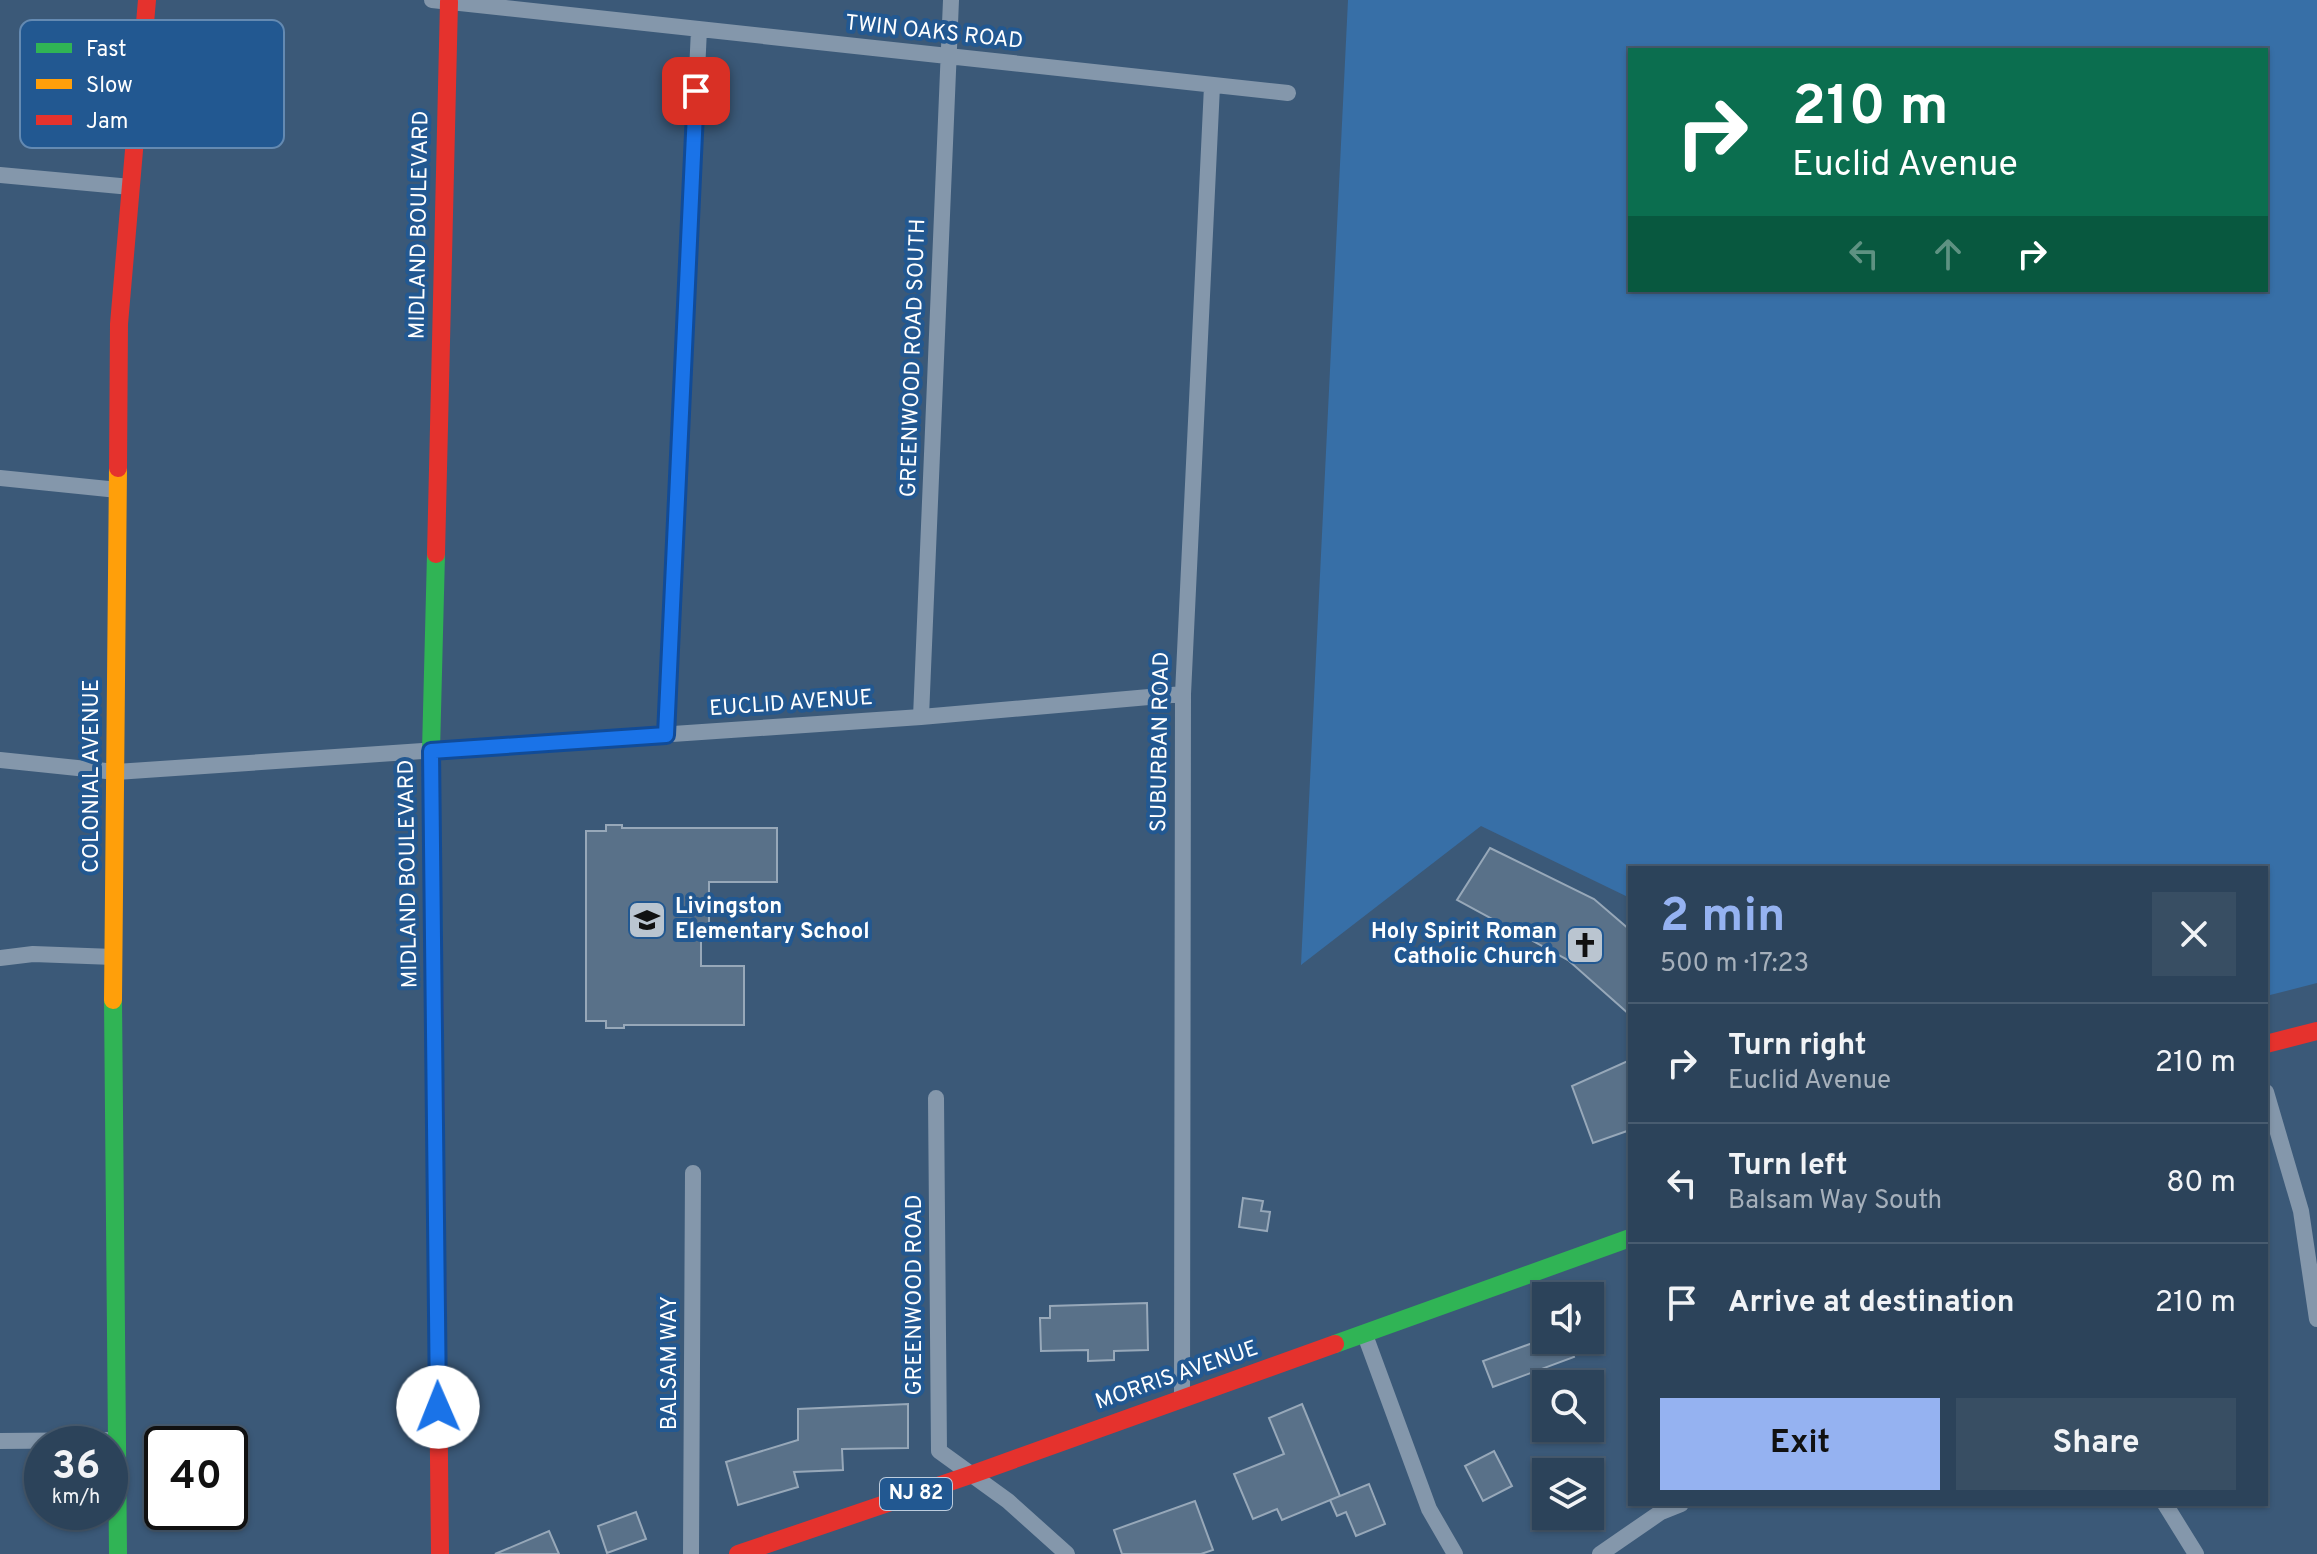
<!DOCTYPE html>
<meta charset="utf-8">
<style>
body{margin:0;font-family:Overpass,sans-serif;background:#384e63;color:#f1f3f6;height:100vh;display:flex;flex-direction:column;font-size:30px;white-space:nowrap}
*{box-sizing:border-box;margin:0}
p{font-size:26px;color:#a6b0bb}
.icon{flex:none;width:44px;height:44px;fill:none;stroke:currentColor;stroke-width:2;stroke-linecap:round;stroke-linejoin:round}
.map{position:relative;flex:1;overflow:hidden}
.drawer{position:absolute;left:1628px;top:866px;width:640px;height:640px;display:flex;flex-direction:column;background:#2c435a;border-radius:0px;box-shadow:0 2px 6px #0004,0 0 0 2px #485c70}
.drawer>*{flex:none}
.banner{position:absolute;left:1628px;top:48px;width:640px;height:244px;border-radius:0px;box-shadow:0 2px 6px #0004,0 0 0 2px #485c70;background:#0b6e4f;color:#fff;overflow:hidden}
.fabs{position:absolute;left:1532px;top:1282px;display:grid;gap:16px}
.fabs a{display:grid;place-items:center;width:72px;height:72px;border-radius:0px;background:#2c435a;box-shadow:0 2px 6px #0004,0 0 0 2px #485c70;font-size:40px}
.speed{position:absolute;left:24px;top:1426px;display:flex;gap:16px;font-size:40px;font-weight:700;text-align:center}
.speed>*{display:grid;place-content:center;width:104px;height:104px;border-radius:50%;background:#2c435a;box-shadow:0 2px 6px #0004,0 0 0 2px #485c70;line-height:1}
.speed small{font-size:20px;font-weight:400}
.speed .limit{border:4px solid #111;border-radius:12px;background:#fff;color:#111}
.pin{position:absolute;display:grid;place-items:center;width:68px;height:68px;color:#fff;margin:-34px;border-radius:16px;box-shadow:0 4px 12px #0006}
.me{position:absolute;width:88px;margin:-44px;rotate:359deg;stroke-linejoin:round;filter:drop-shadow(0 0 6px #0008)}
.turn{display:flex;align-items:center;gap:28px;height:168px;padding:0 32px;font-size:36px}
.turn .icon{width:104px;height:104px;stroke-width:2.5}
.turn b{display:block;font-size:56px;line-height:68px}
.lanes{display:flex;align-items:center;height:76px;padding:0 32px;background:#0003;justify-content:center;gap:40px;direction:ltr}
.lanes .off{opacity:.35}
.round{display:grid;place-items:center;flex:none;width:84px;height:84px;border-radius:0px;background:#384e63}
.overview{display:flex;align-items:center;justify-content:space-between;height:136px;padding:0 32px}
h1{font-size:48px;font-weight:700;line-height:60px;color:#95b2f1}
.button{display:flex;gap:16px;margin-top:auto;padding:16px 32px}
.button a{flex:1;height:92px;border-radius:0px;background:#95b2f1;color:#111;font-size:32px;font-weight:700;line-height:92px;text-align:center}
.button a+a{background:#384e63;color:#f1f3f6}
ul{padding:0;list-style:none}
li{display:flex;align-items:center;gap:24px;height:120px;padding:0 32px;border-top:2px solid #485c70}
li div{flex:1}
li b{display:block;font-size:30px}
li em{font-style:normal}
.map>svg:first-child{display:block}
</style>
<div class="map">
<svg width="2317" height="1554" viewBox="0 0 2317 1554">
<rect width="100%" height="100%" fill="#3b5978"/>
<path fill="#376fa7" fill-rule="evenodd" d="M1348,0h969v983l-51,13v-128h-636v30l-149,-72 -180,139zM1630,50h636v240h-636z"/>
<path fill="#597189" stroke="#97a8b9" stroke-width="2" d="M606,825h16v3h155v54h-68v48l-8,-1v37h43v59h-120v3h-18v-7h-20v-190h20z
M1490,848l104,51 36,31v85l-62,-55 -111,-60z
M1630,1060v70l-37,13 -21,-57z
M1243,1198l20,3 -2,10 9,1 -3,19 -28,-4z
M1147,1303l1,47 -34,1v9l-26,1v-11l-47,1 -1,-33h10v-12z
M1541,1340h27l6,17 -81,30 -10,-26z
M908,1404v44l-66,1 1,21 -49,2 4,15 -60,18 -12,-43 72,-22v-31z
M1302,1404l38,92 -58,24 -5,-11 -24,10 -19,-45 50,-20 -15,-36z
M1494,1451l18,35 -29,15 -18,-35z
M1369,1484l16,40 -29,12 -10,-24 -9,4 -7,-16z
M1195,1501l18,49 -12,4h-79l-8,-24z
M636,1512l10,27 -39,14 -9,-27z
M549,1531l10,23h-64z"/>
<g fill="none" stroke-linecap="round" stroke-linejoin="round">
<path stroke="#8497ab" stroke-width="16" d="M432,0l856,93
M0,175l131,12
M0,478l118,12
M921,717l30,-717
M666,735l33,-706
M0,760l116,12 805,-55 262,-23
M0,958l33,-4 81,3
M2266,1092l35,119 16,108
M936,1098l3,353 69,50 59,53
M1365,1335l64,174 26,45
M1182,1399l1,-705 29,-608
M0,1441l117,-1
M2165,1504l31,50
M691,1554l2,-381
M1600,1554l61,-42 20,-8"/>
<path stroke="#30b455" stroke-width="18" d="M434,981l-3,-230 5,-197
M113,1000l5,554
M1335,1344l295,-106"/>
<path stroke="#ff9f0a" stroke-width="18" d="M113,1000l5,-532"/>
<path stroke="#e5322d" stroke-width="18" d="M118,468l1,-144 28,-324
M436,554l13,-552
M434,981l6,573
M2266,1044l51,-13
M738,1554l235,-80 362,-130"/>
</g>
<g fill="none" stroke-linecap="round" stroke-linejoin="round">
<defs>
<path id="route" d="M438,1407l-7,-656 235,-16 30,-644"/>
</defs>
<use href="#route" stroke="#114b97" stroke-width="20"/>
<use href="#route" stroke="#1a73e8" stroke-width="14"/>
</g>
<defs>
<symbol id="school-square" viewBox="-11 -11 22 22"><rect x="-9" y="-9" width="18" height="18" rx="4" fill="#bac5d0" stroke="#225891"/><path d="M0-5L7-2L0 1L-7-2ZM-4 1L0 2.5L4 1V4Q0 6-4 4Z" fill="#111"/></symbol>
<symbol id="church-square" viewBox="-11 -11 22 22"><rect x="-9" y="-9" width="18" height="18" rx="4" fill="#bac5d0" stroke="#225891"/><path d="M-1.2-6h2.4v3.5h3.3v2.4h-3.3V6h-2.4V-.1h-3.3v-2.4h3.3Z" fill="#111"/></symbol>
</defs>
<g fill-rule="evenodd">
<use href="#school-square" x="625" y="898" width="44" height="44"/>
<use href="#church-square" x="1563" y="923" width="44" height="44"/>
</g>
<g text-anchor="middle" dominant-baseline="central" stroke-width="8" stroke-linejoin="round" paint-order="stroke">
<rect fill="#225891" stroke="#bdcdde" stroke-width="2" x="880" y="1478" width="72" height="32" rx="6"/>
<g font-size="20" font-weight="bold" fill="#fff">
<text x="916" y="1494">NJ 82</text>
</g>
<g font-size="22" fill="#fff" stroke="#225891">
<text transform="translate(934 33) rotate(6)">TWIN OAKS ROAD</text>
<text transform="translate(420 225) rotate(-89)">MIDLAND BOULEVARD</text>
<text transform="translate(914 358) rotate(-88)">GREENWOOD ROAD SOUTH</text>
<text transform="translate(791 704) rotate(-4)">EUCLID AVENUE</text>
<text transform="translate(1161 742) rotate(-89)">SUBURBAN ROAD</text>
<text transform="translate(92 776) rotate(-90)">COLONIAL AVENUE</text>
<text transform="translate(409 874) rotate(-91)">MIDLAND BOULEVARD</text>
<text transform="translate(915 1295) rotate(-90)">GREENWOOD ROAD</text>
<text transform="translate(670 1363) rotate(-90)">BALSAM WAY</text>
<text transform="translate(1177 1376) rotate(-19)">MORRIS AVENUE</text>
</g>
<g font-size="22" font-weight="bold" fill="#fff" stroke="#225891" text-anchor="start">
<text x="675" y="907">Livingston<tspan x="675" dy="25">Elementary School</tspan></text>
<text x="1557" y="932" text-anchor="end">Holy Spirit Roman<tspan x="1557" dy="25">Catholic Church</tspan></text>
</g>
</g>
<rect x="20" y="20" width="264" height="128" rx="12" fill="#225891" stroke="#648ab2" stroke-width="2"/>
<rect x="36" y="43" width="36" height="10" fill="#30b455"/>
<rect x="36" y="79" width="36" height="10" fill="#ff9f0a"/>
<rect x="36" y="115" width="36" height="10" fill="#e5322d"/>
<g font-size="22" fill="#fff">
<text x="86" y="56">Fast</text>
<text x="86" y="92">Slow</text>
<text x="86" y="128">Jam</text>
</g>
</svg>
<div class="fabs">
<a><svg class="icon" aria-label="sound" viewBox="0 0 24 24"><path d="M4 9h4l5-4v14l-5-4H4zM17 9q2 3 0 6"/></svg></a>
<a><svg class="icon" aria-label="search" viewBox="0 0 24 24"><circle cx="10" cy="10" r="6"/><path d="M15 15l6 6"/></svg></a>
<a><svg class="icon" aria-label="layers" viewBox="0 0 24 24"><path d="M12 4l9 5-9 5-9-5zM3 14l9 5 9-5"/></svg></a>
</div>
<div class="speed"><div>36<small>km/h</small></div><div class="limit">40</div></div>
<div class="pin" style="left:696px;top:91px;background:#d93025"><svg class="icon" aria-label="arrive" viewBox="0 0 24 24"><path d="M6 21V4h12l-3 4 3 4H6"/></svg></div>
<svg class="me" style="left:438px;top:1407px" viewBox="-20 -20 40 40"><circle r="19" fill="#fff"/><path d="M0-13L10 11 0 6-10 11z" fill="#1a73e8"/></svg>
<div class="banner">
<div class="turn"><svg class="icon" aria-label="right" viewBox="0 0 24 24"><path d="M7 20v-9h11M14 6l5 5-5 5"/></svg><div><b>210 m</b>Euclid Avenue</div></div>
<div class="lanes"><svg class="icon off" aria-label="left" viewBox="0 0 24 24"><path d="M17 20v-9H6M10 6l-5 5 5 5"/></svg><svg class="icon off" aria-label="ahead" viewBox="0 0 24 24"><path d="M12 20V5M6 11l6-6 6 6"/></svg><svg class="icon" aria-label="right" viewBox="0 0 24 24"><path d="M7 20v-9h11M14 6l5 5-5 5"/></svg></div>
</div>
<section class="drawer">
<div class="overview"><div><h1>2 min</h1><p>500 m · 17:23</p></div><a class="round"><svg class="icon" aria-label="close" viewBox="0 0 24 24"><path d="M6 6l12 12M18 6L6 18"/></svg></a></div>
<ul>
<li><svg class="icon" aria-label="right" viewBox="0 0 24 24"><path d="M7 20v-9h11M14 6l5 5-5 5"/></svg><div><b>Turn right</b><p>Euclid Avenue</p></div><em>210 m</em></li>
<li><svg class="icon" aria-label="left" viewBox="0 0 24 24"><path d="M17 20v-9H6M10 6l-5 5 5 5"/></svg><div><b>Turn left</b><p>Balsam Way South</p></div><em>80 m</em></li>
<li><svg class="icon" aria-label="arrive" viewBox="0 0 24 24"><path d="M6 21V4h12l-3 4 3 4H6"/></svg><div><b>Arrive at destination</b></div><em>210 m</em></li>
</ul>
<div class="button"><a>Exit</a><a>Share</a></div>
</section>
</div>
